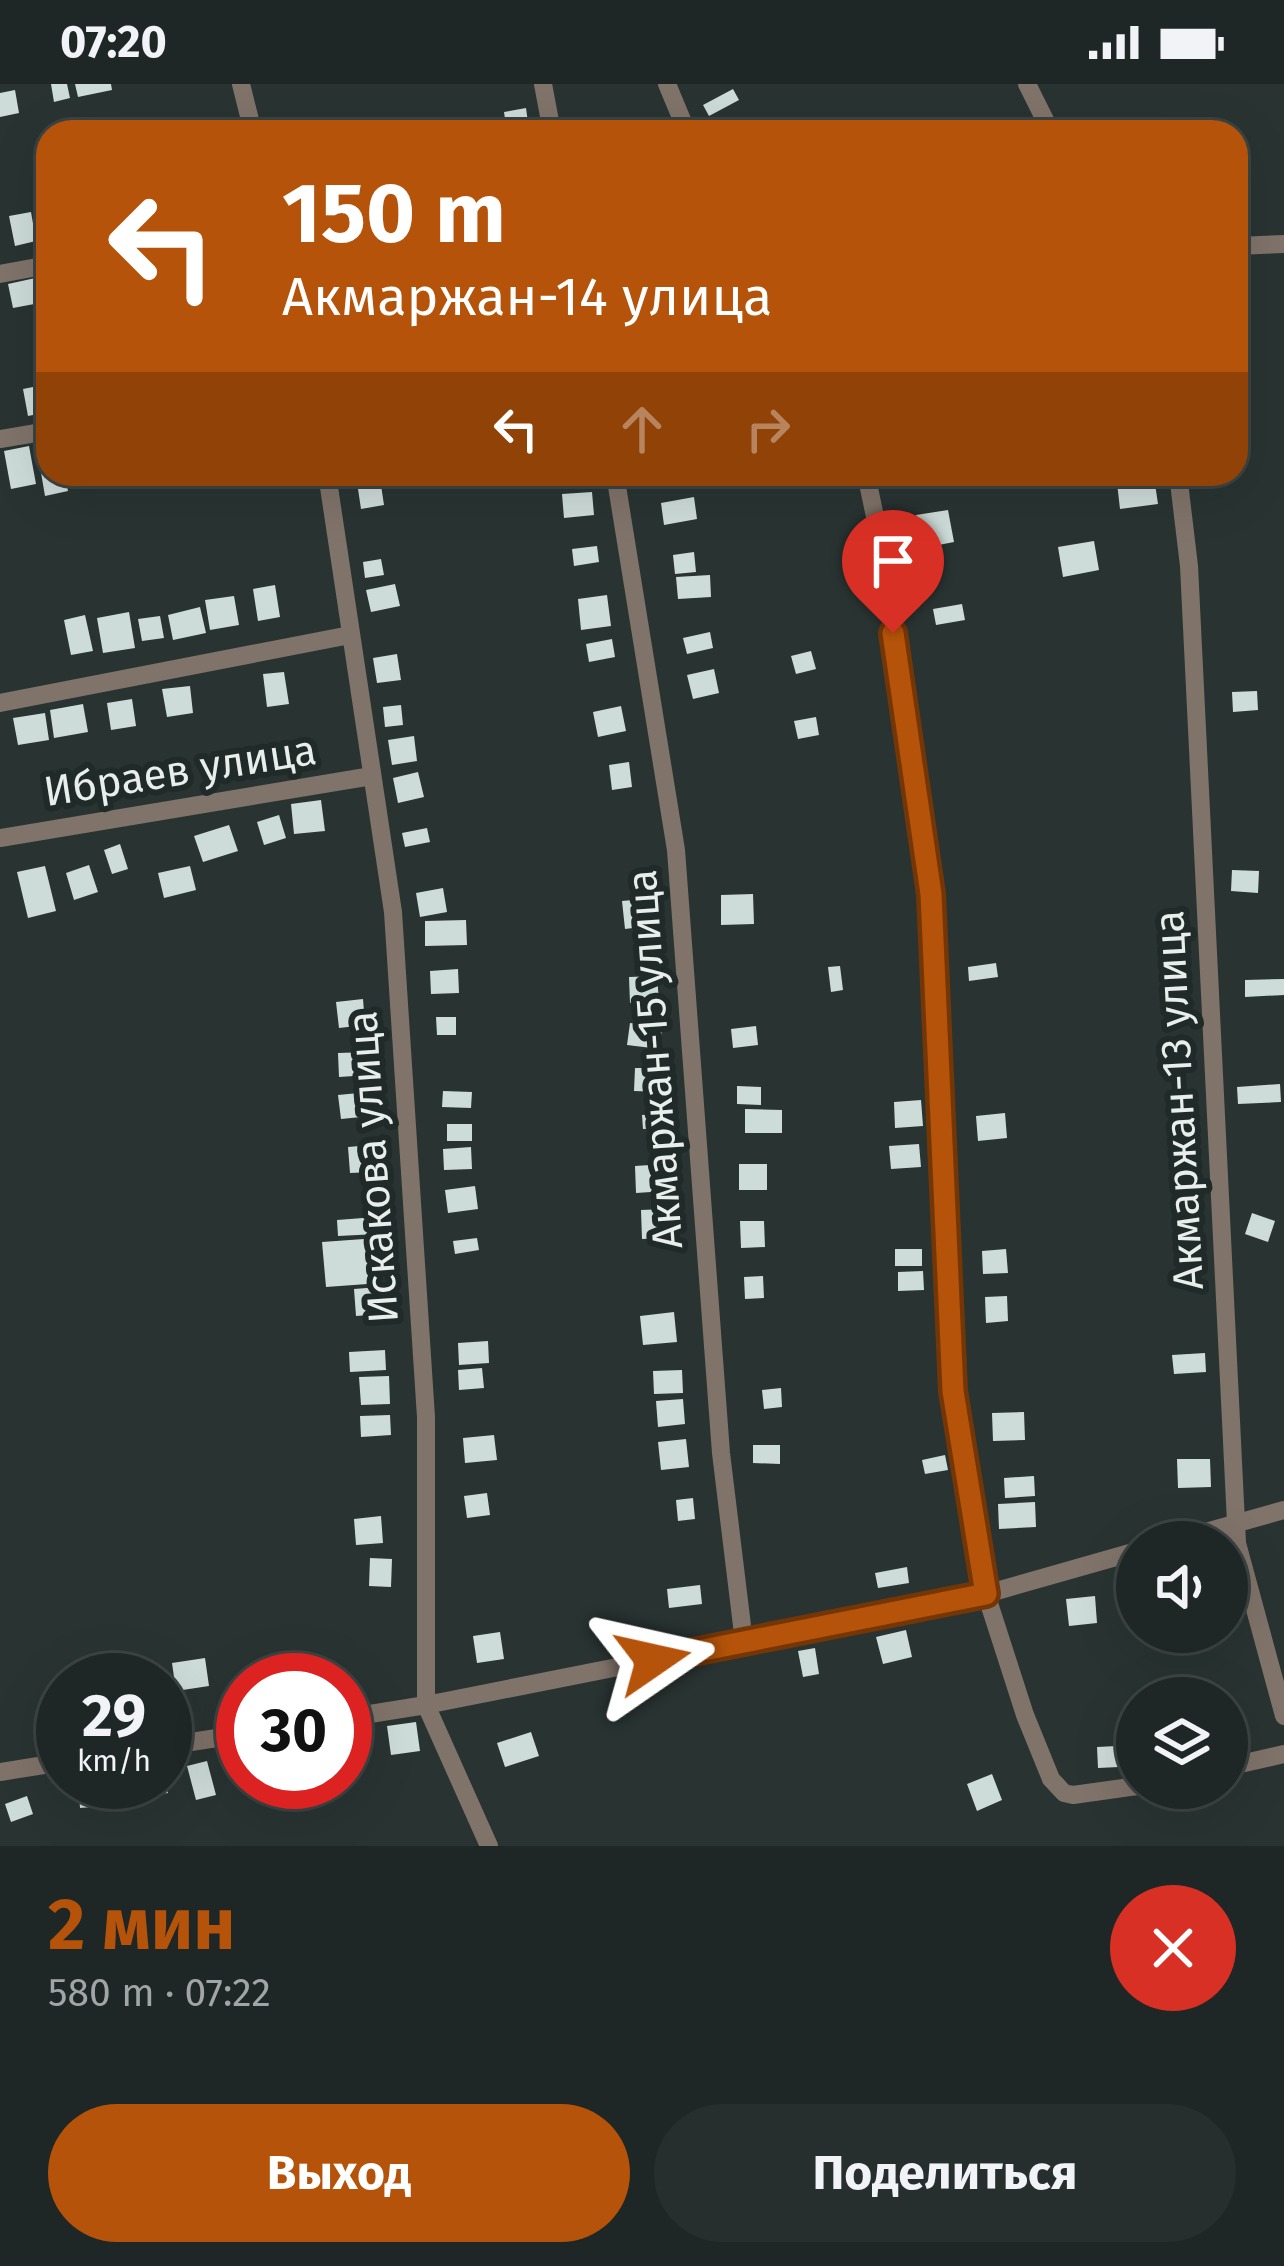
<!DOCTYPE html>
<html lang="ru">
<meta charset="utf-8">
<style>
body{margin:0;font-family:"Fira Sans",sans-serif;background:#272f2e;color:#f1f3f6;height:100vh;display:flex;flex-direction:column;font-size:45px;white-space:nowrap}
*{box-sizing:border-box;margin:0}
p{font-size:39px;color:#a1a5a7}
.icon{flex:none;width:66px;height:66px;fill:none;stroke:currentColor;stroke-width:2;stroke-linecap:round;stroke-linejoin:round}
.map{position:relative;height:1762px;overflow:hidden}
.side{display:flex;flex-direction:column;background:#1f2726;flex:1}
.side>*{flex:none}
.hud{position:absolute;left:36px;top:36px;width:1212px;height:366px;border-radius:36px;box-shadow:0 12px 48px #0002,0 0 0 3px #3c4443;background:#b45309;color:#fff;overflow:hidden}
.controls{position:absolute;left:1116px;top:1437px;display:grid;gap:24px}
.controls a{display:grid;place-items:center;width:132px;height:132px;border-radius:50%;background:#1f2726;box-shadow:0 12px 48px #0002,0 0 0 3px #3c4443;font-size:60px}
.speed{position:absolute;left:36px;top:1569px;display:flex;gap:24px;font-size:60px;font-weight:700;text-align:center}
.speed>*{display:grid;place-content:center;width:156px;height:156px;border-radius:50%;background:#1f2726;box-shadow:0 12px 48px #0002,0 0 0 3px #3c4443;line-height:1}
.speed small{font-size:30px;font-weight:400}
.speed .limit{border:18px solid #d22;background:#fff;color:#111}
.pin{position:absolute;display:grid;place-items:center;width:102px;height:102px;color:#fff;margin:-123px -51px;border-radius:50% 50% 50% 0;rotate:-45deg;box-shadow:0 0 12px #0007}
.pin .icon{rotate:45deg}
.me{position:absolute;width:132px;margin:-66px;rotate:79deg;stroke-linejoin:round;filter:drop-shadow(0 0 9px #0008)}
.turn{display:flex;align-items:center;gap:42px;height:252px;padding:0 48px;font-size:54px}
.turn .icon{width:156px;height:156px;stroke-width:2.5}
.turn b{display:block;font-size:84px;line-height:102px}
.lanes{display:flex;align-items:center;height:114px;padding:0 48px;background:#0003;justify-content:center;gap:60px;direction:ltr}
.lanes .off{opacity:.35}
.round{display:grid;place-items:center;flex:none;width:126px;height:126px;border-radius:63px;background:#272f2e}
.headline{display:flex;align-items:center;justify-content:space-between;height:204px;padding:0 48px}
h1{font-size:72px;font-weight:700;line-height:90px;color:#b45309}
.button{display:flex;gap:24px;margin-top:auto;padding:24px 48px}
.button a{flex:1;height:138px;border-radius:72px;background:#b45309;color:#fff;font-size:48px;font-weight:700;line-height:138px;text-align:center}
.button a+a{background:#272f2e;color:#f1f3f6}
.status{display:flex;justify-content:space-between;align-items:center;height:84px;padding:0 60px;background:#1f2726;direction:ltr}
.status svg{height:33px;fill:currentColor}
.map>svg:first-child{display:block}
</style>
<div class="status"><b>07:20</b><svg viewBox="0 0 49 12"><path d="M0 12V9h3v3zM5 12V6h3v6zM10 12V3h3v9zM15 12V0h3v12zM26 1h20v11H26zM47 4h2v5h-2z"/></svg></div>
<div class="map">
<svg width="1284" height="1762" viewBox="0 0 1284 1762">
<rect width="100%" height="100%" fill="#293432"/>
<path fill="#cedcd9" d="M51,0h16l3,14 -16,4z
M75,0h36l1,6 -34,7z
M733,5l6,11 -30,16 -6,-11z
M15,6l4,23 -19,4v-24z
M526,24l3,22 -22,2 -3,-20z
M31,128l5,29 -21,5 -6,-30z
M40,193l5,25 -32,6 -5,-24z
M48,300v28l-20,4 -5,-27z
M29,362l7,38 -25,5 -7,-38z
M48,363v27h17l3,17 -23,5 -8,-47z
M1154,393l4,27 -38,5 -3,-26z
M381,401l3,20 -23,4 -3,-20z
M592,408l2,23 -30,3 -2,-24z
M694,413l3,22 -33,6 -3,-22z
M948,426l6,32 -31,6 -7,-33z
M1094,457l5,29 -36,7 -5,-30z
M597,462l2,16 -25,4 -2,-17z
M694,468l2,20 -21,2 -2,-19z
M381,475l3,16 -19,3 -2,-16z
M710,491l1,22 -33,2 -2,-22z
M395,500l5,22 -29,6 -5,-22z
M275,501l5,32 -22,4 -5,-32z
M607,511l4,31 -30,4 -3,-31z
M234,512l5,29 -29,5 -5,-30z
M962,520l3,16 -29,5 -3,-16z
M200,523l6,26 -33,7 -5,-25z
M129,528l6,36 -32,5 -6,-35z
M85,531l8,36 -22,4 -7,-35z
M160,532l4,22 -22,3 -4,-22z
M710,548l3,16 -26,6 -4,-16z
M612,555l3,18 -26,5 -3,-18z
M811,567l5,18 -20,5 -5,-18z
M397,570l4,26 -24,3 -4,-25z
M714,585l5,24 -26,6 -6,-24z
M284,588l5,32 -22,3 -4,-33z
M190,602l3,27 -26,4 -5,-28z
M1257,607l1,19 -25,2 -1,-20z
M132,615l4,27 -25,4 -4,-27z
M83,620l5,28 -34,6 -4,-28z
M401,621l2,20 -18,2 -2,-20z
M621,622l5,25 -28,6 -5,-25z
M45,629l4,27 -31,5 -5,-27z
M816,633l3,18 -21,4 -4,-18z
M414,652l3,25 -25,4 -4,-25z
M629,678l3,25 -20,3 -3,-25z
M418,688l6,25 -26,6 -5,-25z
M321,716l4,31 -31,3 -3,-30z
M279,731l7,23 -22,7 -7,-23z
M229,741l9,26 -35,11 -9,-26z
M427,744l3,14 -25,5 -3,-14z
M120,760l8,25 -16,5 -8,-24z
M89,781l9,27 -24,8 -8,-27z
M45,782l11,45 -28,7 -11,-46z
M190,782l6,24 -32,8 -6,-25z
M1232,786l27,1 -1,22 -27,-2z
M443,804l4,24 -27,5 -4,-24z
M753,810l1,30 -33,1v-30z
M654,814l3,27 -32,4 -3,-28z
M466,836l1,25 -42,1v-25z
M996,879l2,14 -29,4 -1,-14z
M840,882l3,24 -12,2 -3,-25z
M458,885l1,24 -28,1 -1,-23z
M657,892l2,26 -29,1 -1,-26z
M1284,895v16l-39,2v-17z
M363,915l2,26 -26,3 -3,-26z
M436,933h20v18h-19z
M630,939l32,4 -2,22 -33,-4z
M756,942l2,19 -25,3 -2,-19z
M368,968l1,23 -30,2 -1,-24z
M635,984h27v24l-28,-1z
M1280,1000l1,18 -43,2 -1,-17z
M737,1002l24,1v18l-24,-1z
M443,1007l29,1 -1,16 -29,-1z
M369,1008l2,24 -30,3 -3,-24z
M921,1016l2,26 -28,2 -1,-26z
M745,1025l37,1v23h-37z
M1005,1029l2,25 -29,3 -2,-25z
M662,1030l1,14 -20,1 -1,-14z
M447,1040h25v17h-25z
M919,1060l2,23 -30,2 -2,-23z
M372,1061l1,27 -23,1 -2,-26z
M471,1063l1,22 -28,1 -1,-21z
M665,1080l1,27 -30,2 -1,-27z
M739,1080h28v26h-28z
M475,1102l3,23 -30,4 -3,-23z
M667,1125l1,29 -26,1 -1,-29z
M1252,1129l23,8 -7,21 -23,-8z
M376,1133l1,17 -39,2 -1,-16z
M740,1137h24l1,26 -24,1z
M378,1154l3,45 -55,4 -4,-45z
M477,1154l2,12 -24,4 -2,-13z
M895,1165h27v17h-27z
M1006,1165l2,24 -25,1 -1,-23z
M923,1187l1,19 -26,1v-19z
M763,1192l1,22 -19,1 -1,-22z
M380,1203l3,27 -27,2 -2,-27z
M1007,1212l1,25 -22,2 -1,-26z
M674,1228l3,30 -34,3 -3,-29z
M488,1257l1,22 -30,2 -1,-22z
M385,1266l1,20 -36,2 -1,-20z
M1205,1269l1,19 -32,2 -2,-19z
M482,1284l2,20 -25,2 -1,-20z
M682,1286l1,23 -29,1 -1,-23z
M389,1292l1,28 -29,1 -2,-28z
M781,1304l1,19 -18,2 -2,-19z
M683,1315l2,25 -27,3 -2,-26z
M1024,1328l1,28 -32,1 -1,-28z
M390,1331l1,20 -30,2 -1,-21z
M494,1351l3,25 -32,3 -2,-25z
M686,1355l3,28 -28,3 -3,-28z
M753,1361h27v19l-27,-1z
M945,1371l3,15 -23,4 -3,-14z
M1177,1375h33l1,28 -33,1z
M1034,1392l1,20 -30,2 -1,-20z
M487,1409l3,22 -23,3 -3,-22z
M693,1414l2,21 -17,2 -2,-21z
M1035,1418l1,25 -37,2 -1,-25z
M381,1432l2,27 -27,2 -2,-26z
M370,1474l22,1 -1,28 -22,-1z
M907,1483l2,16 -31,5 -3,-15z
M700,1501l2,19 -33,4 -2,-19z
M1095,1512l2,27 -28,3 -3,-27z
M906,1546l6,27 -29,7 -7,-27z
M500,1548l4,27 -27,4 -4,-27z
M815,1564l4,26 -16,3 -5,-26z
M205,1574l4,28 -33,5 -4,-28z
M416,1638l4,29 -29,4 -4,-29z
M367,1648l5,20 -23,5 -4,-20z
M531,1648l8,24 -34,11 -8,-24z
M1117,1662l2,21 -21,1 -1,-21z
M207,1677l9,34 -20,5 -9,-34z
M992,1690l10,26 -25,11 -10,-27z
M78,1698h12l2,25 -12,1z
M136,1698h30l2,11 -30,5z
M27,1712l6,18 -22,8 -6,-18z"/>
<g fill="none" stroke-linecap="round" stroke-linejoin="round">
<path stroke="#80736a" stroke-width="18" d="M241,0l12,48
M543,0l9,48
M667,0l20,48
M1027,0l24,48
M1236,162l48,-2
M0,190l48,-9
M0,355l48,-8
M327,390l66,438 33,505v288l63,141
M615,390l61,376 45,603 23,189
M866,390l15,71 50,349 22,497 33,203 39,121 26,64 13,14 9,2 64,-9
M1178,390l11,92 48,977 47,173
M0,619l350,-68
M0,754l372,-62
M1170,1458l114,-32
M345,1634l81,-13 560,-111 151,-43
M165,1662l78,-12
M1227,1683l57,-13
M0,1688l63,-10"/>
</g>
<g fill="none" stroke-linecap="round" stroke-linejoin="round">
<defs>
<path id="route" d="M653,1576l333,-66 -33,-203 -22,-497 -38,-261"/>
</defs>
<use href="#route" stroke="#753606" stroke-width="30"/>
<use href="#route" stroke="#b45309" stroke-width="21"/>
</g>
<g text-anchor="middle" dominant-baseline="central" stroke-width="12" stroke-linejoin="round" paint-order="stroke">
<g font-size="42" fill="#e7eeec" stroke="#202a28">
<text transform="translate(180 687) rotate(-9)">Ибраев улица</text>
<text transform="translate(655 975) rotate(-94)">Акмаржан-15 улица</text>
<text transform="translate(1179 1016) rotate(-93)">Акмаржан-13 улица</text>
<text transform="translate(373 1083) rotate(-94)">Искакова улица</text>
</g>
</g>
</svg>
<div class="controls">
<a><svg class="icon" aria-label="sound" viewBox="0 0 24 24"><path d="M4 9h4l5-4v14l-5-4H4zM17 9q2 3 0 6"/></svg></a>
<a><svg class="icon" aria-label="layers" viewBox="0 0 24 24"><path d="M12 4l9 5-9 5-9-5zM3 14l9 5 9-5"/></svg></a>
</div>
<div class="speed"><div>29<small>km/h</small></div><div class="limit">30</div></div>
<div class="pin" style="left:893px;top:549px;background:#d93025"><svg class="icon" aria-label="arrive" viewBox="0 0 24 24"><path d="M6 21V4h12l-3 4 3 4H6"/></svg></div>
<svg class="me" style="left:653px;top:1576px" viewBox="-20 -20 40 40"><path d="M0-17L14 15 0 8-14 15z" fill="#b45309" stroke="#fff" stroke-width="4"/></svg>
<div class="hud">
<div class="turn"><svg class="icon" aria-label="left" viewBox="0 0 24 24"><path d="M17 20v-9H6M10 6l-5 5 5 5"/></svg><div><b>150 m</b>Акмаржан-14 улица</div></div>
<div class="lanes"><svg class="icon" aria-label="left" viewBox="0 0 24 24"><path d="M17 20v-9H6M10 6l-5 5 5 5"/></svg><svg class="icon off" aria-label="ahead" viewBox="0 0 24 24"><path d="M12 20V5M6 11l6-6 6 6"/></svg><svg class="icon off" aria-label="right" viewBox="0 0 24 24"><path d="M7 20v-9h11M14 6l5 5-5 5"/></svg></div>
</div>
</div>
<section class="side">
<div class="headline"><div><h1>2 мин</h1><p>580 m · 07:22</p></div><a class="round" style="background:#d93025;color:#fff"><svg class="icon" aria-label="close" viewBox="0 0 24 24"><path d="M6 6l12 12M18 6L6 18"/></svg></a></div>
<div class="button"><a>Выход</a><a>Поделиться</a></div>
</section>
